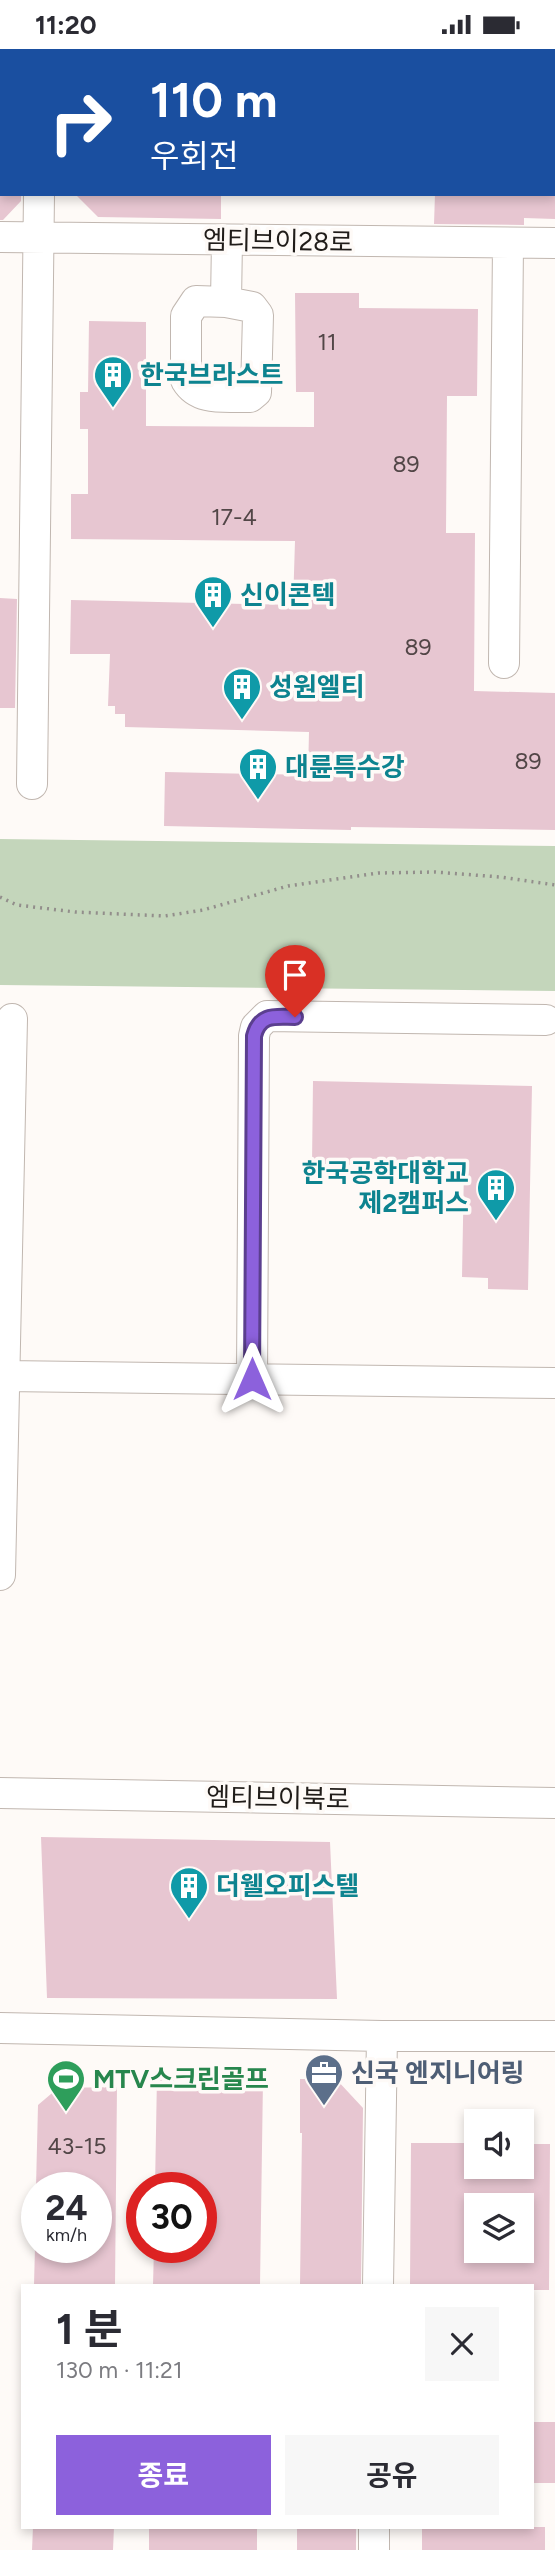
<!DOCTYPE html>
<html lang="ko">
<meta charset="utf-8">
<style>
body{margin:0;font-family:Figtree,"Noto Sans KR",sans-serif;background:#f7f7f7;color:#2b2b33;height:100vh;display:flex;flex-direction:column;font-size:26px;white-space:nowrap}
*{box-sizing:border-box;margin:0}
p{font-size:23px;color:#7c7c81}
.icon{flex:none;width:38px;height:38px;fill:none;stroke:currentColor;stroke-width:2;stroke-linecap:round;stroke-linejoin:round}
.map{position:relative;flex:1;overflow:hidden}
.details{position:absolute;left:21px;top:2235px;width:513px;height:245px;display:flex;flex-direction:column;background:#fff;border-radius:0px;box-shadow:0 4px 10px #0003}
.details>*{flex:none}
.hud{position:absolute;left:0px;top:0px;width:556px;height:147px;box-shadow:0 4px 10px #0003;background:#1a4fa0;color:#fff;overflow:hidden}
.controls{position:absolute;left:464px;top:2060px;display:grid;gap:14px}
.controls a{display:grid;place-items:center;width:70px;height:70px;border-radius:0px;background:#fff;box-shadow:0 4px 10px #0003;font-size:35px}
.speed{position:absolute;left:21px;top:2123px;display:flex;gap:14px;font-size:35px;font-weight:700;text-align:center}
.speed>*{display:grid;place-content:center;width:91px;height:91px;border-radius:50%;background:#fff;box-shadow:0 4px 10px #0003;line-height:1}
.speed small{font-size:18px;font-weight:400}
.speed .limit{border:10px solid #d22;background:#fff;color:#111}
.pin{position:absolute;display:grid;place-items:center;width:60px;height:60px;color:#fff;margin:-72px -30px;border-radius:50% 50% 50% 0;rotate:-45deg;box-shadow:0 0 7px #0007}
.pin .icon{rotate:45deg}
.me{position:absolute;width:77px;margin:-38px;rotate:0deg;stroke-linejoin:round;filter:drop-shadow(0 0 5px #0008)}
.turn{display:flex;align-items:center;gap:24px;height:147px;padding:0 35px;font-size:32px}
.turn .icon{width:91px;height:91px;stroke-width:2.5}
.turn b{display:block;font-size:49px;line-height:60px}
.round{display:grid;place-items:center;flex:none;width:74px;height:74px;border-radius:0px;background:#f7f7f7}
.head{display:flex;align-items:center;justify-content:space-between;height:119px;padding:0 35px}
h1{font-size:42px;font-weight:700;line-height:52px}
.primary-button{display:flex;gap:14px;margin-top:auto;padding:14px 35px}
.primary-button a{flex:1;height:80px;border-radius:0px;background:#8c61dc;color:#fff;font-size:28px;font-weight:700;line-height:80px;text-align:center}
.primary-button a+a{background:#f7f7f7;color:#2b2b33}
.status{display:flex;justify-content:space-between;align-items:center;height:49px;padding:0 35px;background:#fff;direction:ltr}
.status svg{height:19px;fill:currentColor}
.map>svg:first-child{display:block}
</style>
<div class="status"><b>11:20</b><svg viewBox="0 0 49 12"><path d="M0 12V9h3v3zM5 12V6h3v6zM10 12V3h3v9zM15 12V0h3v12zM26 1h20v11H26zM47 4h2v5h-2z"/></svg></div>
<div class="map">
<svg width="555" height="2501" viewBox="0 0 555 2501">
<rect width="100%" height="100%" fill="#fefaf7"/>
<path fill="#c4d6bb" d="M0,790l555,7v145l-555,-6z"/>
<path fill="#e7c6d1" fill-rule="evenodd" d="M0,145h21v7l-18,19h-3z
M75,145h146v25l-123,-2z
M435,145h120v25l-31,-1v7l-90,-1z
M295,244h64v15l119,1 -1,87h-30l-1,137h29l-1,158 81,2v137l-204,-3v3l-187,-4 1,-54 143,3 1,-43 -184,-5v-13h-10v-8h-7l2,-52h-40l1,-54 222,5 2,-64 -224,-2v-45h17v-65h-8v-37h8l1,-71 57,1v104l168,1v-35h-18z
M0,549l17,1 -2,109h-15z
M313,1032l219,5 -4,204 -40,-1v-11l-26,-1 2,-110 -152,-3z
M41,1788l289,5 7,157 -290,-1z
M157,2027l106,3 -3,206h-107l1,-38h47v-60h-46z
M300,2030h36l27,29 -2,177h-61l2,-152h-2z
M117,2038l-2,198h-81l1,-38h61v-60h-60l2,-82 20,-17z
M411,2094h65v24h46v-23h28l-1,146h-17v-5h-122zM476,2156h46v46h-46z
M532,2373h23v61h-23z
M33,2478h81l-1,23h-81z
M149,2478h108v23h-108z
M297,2478h59v23h-59z
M422,2478h123v23h-123z"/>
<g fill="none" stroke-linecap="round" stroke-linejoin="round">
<defs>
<path id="minor" d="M41,2v-2
M0,188l555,6
M226,253l26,5 6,8 -2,77 -6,5c-23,-1 -51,5 -64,-17v-64l10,-15 30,1 1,-62
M504,614l4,-419
M32,735l7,-590
M5,1327l550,7
M252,1330l2,-343 2,-9 11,-11 279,4
M0,1526l12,-556
M0,1744l555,10
M0,1979l382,8h173
M378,2236l4,-249
M374,2501v-23"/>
</defs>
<use href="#minor" stroke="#c1b7b0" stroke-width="32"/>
<path stroke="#928e8b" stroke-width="3.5" stroke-dasharray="2 5" stroke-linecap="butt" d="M0,848l17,8 58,7 90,4 38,-6 85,-24 90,-13 57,-1 65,5 55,8"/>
<use href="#minor" stroke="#fff" stroke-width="30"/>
</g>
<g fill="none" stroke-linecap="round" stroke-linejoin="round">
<defs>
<path id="route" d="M252,1330l2,-343c6,-23 22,-19 41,-19"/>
</defs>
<use href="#route" stroke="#5b3f8f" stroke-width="18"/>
<use href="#route" stroke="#8c61dc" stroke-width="12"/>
</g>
<defs>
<symbol id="building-pin" viewBox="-11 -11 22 30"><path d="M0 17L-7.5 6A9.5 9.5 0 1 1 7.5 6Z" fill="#0f9aa8" stroke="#fefaf7"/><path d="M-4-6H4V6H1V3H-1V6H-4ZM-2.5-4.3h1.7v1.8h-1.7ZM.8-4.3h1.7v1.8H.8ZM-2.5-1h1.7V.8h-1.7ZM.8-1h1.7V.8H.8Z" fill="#fff"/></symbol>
<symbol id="office-pin" viewBox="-11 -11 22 30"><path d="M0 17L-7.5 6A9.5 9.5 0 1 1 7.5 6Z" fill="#5c6f8a" stroke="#fefaf7"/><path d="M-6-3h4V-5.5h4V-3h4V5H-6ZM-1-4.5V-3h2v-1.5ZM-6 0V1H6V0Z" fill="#fff"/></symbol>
<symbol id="stadium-pin" viewBox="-11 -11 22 30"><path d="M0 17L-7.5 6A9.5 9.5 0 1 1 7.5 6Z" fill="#2e9e5b" stroke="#fefaf7"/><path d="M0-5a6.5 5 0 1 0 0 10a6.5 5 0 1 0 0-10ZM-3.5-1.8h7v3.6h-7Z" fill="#fff"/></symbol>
</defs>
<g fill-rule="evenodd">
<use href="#building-pin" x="91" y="304" width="44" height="60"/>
<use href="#building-pin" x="191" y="524" width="44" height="60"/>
<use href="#building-pin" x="220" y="616" width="44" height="60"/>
<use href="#building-pin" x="236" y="696" width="44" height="60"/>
<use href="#building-pin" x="474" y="1117" width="44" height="60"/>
<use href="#building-pin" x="167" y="1815" width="44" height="60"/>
<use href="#office-pin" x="302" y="2002" width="44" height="60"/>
<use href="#stadium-pin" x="44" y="2008" width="44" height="60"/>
</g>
<g text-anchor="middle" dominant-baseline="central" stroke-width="7" stroke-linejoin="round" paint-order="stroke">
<g font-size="23" fill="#524647">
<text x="327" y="293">11</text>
<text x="406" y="415">89</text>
<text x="234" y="468">17-4</text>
<text x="418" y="598">89</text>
<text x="528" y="712">89</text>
<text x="77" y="2097">43-15</text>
</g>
<g font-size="26" fill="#201c19" stroke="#fefaf7">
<text transform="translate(278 192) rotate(1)">엠티브이28로</text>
<text transform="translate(278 1749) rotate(1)">엠티브이북로</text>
</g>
<g font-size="26" font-weight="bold" fill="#0d838f" stroke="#fefaf7" text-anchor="start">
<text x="140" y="326">한국브라스트</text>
<text x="240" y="546">신이콘텍</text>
<text x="269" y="638">성원엘티</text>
<text x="285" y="718">대륜특수강</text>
<text x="469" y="1124" text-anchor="end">한국공학대학교<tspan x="469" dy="30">제2캠퍼스</tspan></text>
<text x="216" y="1837">더웰오피스텔</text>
</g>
<g font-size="26" font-weight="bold" fill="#4e5e75" stroke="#fefaf7" text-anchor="start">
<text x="351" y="2024">신국 엔지니어링</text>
</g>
<g font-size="26" font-weight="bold" fill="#27864d" stroke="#fefaf7" text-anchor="start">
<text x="93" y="2030">MTV스크린골프</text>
</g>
</g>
</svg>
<div class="controls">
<a><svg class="icon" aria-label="sound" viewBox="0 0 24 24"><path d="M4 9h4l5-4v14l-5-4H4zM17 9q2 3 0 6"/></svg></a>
<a><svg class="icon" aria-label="layers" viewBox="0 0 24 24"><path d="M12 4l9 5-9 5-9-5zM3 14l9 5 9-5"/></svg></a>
</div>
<div class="speed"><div>24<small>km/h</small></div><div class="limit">30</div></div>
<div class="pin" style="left:295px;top:968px;background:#d93025"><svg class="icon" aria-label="arrive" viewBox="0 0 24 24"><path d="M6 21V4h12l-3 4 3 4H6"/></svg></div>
<svg class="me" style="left:252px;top:1330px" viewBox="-20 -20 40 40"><path d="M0-17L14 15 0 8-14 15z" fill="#8c61dc" stroke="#fff" stroke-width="4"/></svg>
<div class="hud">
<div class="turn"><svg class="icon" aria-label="right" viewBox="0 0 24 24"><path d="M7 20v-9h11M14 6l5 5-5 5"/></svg><div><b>110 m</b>우회전</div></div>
</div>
<section class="details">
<div class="head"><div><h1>1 분</h1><p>130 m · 11:21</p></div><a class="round"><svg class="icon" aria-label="close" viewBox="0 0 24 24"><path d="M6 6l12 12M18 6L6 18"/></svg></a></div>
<div class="primary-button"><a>종료</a><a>공유</a></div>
</section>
</div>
